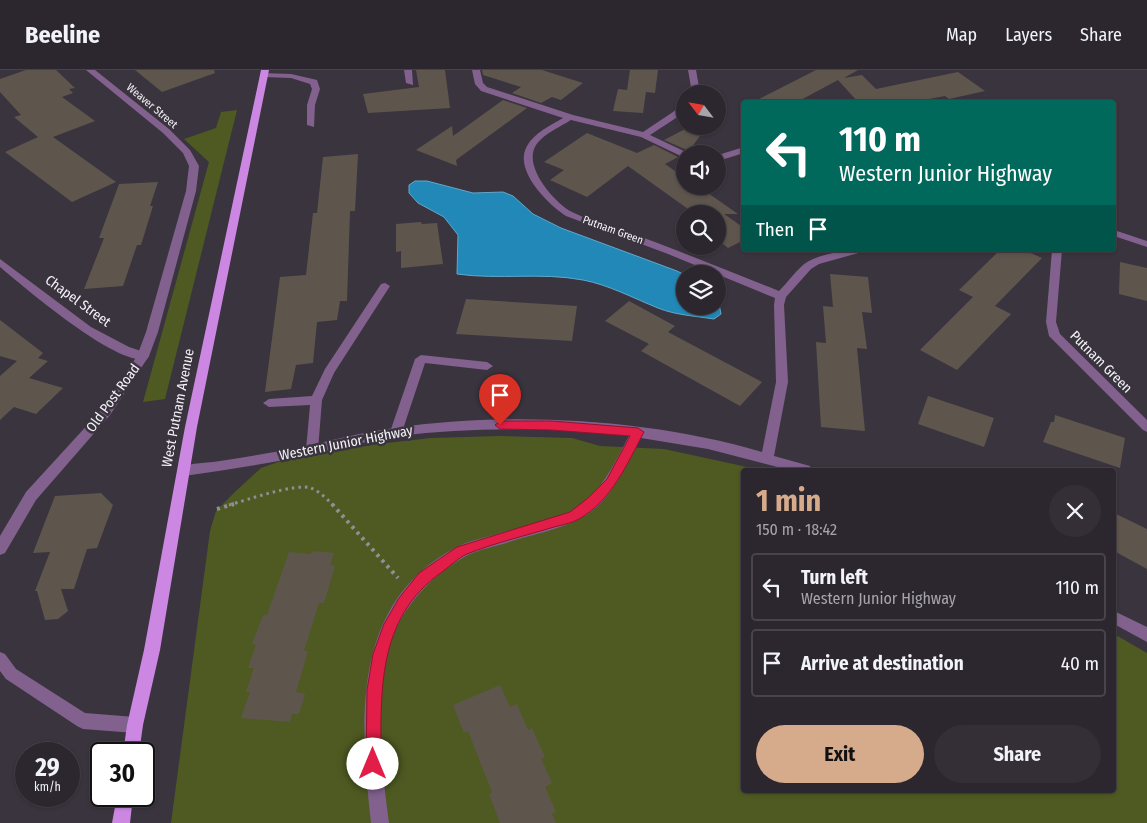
<!DOCTYPE html>
<meta charset="utf-8">
<style>
body{margin:0;font-family:"Fira Sans Condensed",sans-serif;background:#342f36;color:#f1f3f6;height:100vh;display:flex;flex-direction:column;font-size:19px;white-space:nowrap}
*{box-sizing:border-box;margin:0}
p{font-size:16px;color:#a6a5aa}
.icon{flex:none;width:28px;height:28px;fill:none;stroke:currentColor;stroke-width:2;stroke-linecap:round;stroke-linejoin:round}
.map{position:relative;flex:1;overflow:hidden}
.details{position:absolute;left:741px;top:398px;width:375px;height:325px;display:flex;flex-direction:column;background:#2c272e;border-radius:5px;box-shadow:0 1px 4px #0004,0 0 0 1px #48444a}
.details>*{flex:none}
.guide{position:absolute;left:741px;top:30px;width:375px;height:152px;border-radius:5px;box-shadow:0 1px 4px #0004,0 0 0 1px #48444a;background:#00695c;color:#fff;overflow:hidden}
.needle{width:32px;rotate:301deg}
.buttons{position:absolute;left:676px;top:15px;display:grid;gap:10px}
.buttons a{display:grid;place-items:center;width:50px;height:50px;border-radius:50%;background:#2c272e;box-shadow:0 1px 4px #0004,0 0 0 1px #48444a;font-size:25px}
.speed{position:absolute;left:15px;top:672px;display:flex;gap:10px;font-size:25px;font-weight:700;text-align:center}
.speed>*{display:grid;place-content:center;width:65px;height:65px;border-radius:50%;background:#2c272e;box-shadow:0 1px 4px #0004,0 0 0 1px #48444a;line-height:1}
.speed small{font-size:12px;font-weight:400}
.speed .limit{border:2px solid #111;border-radius:8px;background:#fff;color:#111}
.pin{position:absolute;display:grid;place-items:center;width:42px;height:42px;color:#fff;margin:-51px -21px;border-radius:50% 50% 50% 0;rotate:-45deg;box-shadow:0 0 5px #0007}
.pin .icon{rotate:45deg}
.me{position:absolute;width:55px;margin:-28px;rotate:0deg;stroke-linejoin:round;filter:drop-shadow(0 0 4px #0008)}
.turn{display:flex;align-items:center;gap:18px;height:105px;padding:0 15px;font-size:22px}
.turn .icon{width:65px;height:65px;stroke-width:2.5}
.turn b{display:block;font-size:35px;line-height:42px}
.then{display:flex;align-items:center;height:48px;padding:0 15px;background:#0003;gap:10px;font-size:19px}
.round{display:grid;place-items:center;flex:none;width:52px;height:52px;border-radius:26px;background:#342f36}
.overview{display:flex;align-items:center;justify-content:space-between;height:85px;padding:0 15px}
h1{font-size:30px;font-weight:700;line-height:38px;color:#d6ab8b}
.primary-button{display:flex;gap:10px;margin-top:auto;padding:10px 15px}
.primary-button a{flex:1;height:58px;border-radius:30px;background:#d6ab8b;color:#111;font-size:20px;font-weight:700;line-height:58px;text-align:center}
.primary-button a+a{background:#342f36;color:#f1f3f6}
ul{padding:0;list-style:none}
li{display:flex;align-items:center;gap:15px;height:68px;margin:0 10px 8px;padding:0 5px;border:2px solid #48444a;border-radius:5px}
li div{flex:1}
li b{display:block;font-size:19px}
li em{font-style:normal}
header{display:flex;align-items:center;gap:30px;box-sizing:border-box;height:70px;padding:0 25px;background:#2c272e;border-bottom:1px solid #48444a}
header strong{font-size:24px}
nav{display:flex;gap:28px;margin-inline-start:auto;font-size:18px}
.map>svg:first-child{display:block}
</style>
<header>
<strong>Beeline</strong>
<nav><a>Map</a><a>Layers</a><a>Share</a></nav>
</header>
<div class="map">
<svg width="1147" height="753" viewBox="0 0 1147 753">
<rect width="100%" height="100%" fill="#3a343e"/>
<path fill="#4f5a22" d="M237,40l-72,289 -22,3 66,-240 -25,-23 32,-11 5,-16z
M499,366l73,2 28,8 64,3 97,21h-17v320h370v-156l33,19v170h-976l39,-292 6,-20 21,-21 24,-22 26,-9 91,-15 53,-6z"/>
<path fill="#2288b7" stroke="#61a8ca" d="M415,111h12l46,12 30,-1 10,4 20,18 28,14 116,43 8,4v31h33v-7l3,15 -7,5c-19,-3 -39,-4 -56,-11 -25,-10 -49,-23 -75,-28 -42,-8 -84,0 -126,-6l1,-39 -14,-18 -26,-14 -9,-10v-8z"/>
<path fill="#5e564d" d="M26,0h30l19,18 -6,1 4,4 -11,4 33,24 -42,16 63,45 -44,20 -67,-50 33,-15 -24,-20 7,-2 -21,-23v-13z
M135,0h79l1,3 -53,19z
M416,0h29l5,38 -82,5 -5,-19 56,-7z
M482,0h60l41,13 -22,17 -9,-3 -11,6 -29,-10 9,-6 -38,-12z
M630,0h28l-3,23 -9,-1 -3,21 -30,-2 5,-22 9,1z
M816,0h42l-14,8 18,-3 14,14 82,-17 27,19 -36,8 -4,-3 -32,6h-55l-20,-22 -41,22h-44z
M503,30l24,8 -71,52 1,6 -41,-16 36,-24 1,10z
M691,56h16l-18,25 -25,-11z
M587,63l50,20 17,-8 24,12 -13,7 20,14v8h13l40,28h-14l20,14v12l-16,8 -10,-8v-26h-23l-67,-48 -41,31 -37,-17 14,-10 -20,-8z
M358,84l-3,57h-5l-3,90h-7l-3,19 -20,2 -4,41 -17,2 -5,24 -26,3 15,-115 26,-2 7,-62h4l6,-56z
M158,112l-8,24h3l-12,39h-4l-14,41 -39,3 20,-51h-5l20,-54z
M421,152l1,2 15,-1 6,41 -42,4v-17l-5,1v-28z
M1000,180h24l18,8 -47,48 16,8 -54,56 -37,-20 53,-53 -14,-7z
M1120,192l27,6v33l-28,-7z
M830,204l38,3 4,36 -10,-1 5,37 -10,-1 8,83 -44,-4 -5,-85 10,1 -3,-37 10,1z
M466,229l111,7 -5,35 -116,-7z
M629,231l46,25 -7,6 94,50 -22,24 -99,-55 8,-7 -44,-23z
M0,250l43,33 -5,5 10,3 -19,17 34,10 -27,26 -22,-7 -14,13v-44l17,-15 -17,-5z
M928,326l66,22 -10,29 -66,-23z
M1055,345l70,23 -5,30 -77,-26 8,-20h3z
M101,423l12,12 -16,43 -10,1 -13,40h-13l7,22 -10,8 -13,1 -8,-29h-2l15,-39 -17,1 22,-57z
M1114,443l33,16v40l-33,-18z
M312,481l22,2 -4,12 5,1 -11,37h-5l-15,48h4l-12,41 9,2 -6,20h-7l-2,8 -49,-4 9,-26h-4l8,-24h-6l8,-23 -4,-1 11,-29h4l22,-63 22,2z
M500,615l10,22 7,-3 11,26 4,-2 13,29 -4,1 11,25 -7,4 11,25 -4,2 4,9h-56l-11,-29 3,-2 -24,-61 -4,2 -11,-28z"/>
<g fill="none" stroke-linecap="round" stroke-linejoin="round">
<path stroke="#928e96" stroke-width="3" stroke-dasharray="2.5 4" stroke-linecap="butt" d="M229,435c18,-5 66,-22 82,-17 8,3 16,11 22,17"/>
<path stroke="#928e96" stroke-width="4" stroke-dasharray="3 4.5" stroke-linecap="butt" d="M332,434l66,74
M217,439l17,-5"/>
<path fill="#82618e" fill-rule="evenodd" d="M261,3l30,1 26,6 3,9 -5,16 -1,22 -7,-2v-20l5,-16 -2,-5 -19,-6 -27,-1 -4,-2z
M385,213l5,3 -56,87 -12,27 -4,50 -2,3h-8l-2,-3 4,-45 -41,2 -6,-4 6,-4 43,-3 13,-27 56,-85z
M421,285l66,7 6,4 -6,4 -62,-7 -23,69 -2,3h-8l-2,-3 25,-73z"/>
<path fill="#82618e" fill-rule="evenodd" d="M404,0h8l1,15 -7,-2z
M472,0h8l3,13 4,4 86,28 70,17 30,-20 12,-10v7l-6,7 -29,19 38,18 -3,1v4l-44,-21 -70,-17c-11,7 -30,15 -36,27 -11,21 20,56 37,65 26,13 56,20 83,30 42,16 83,33 124,49 8,-8 15,-18 24,-26 13,-11 43,-15 60,-15l-1,2 -43,12 -8,5 -25,28 -2,8 4,77 -14,74 36,10 1,4h-22l-81,-21 -67,-11c-16,29 -31,67 -64,82 -20,10 -43,14 -65,21 -14,5 -33,8 -46,15 -37,20 -69,57 -79,97 -13,50 -5,119 2,170h-18c-11,-101 -21,-221 86,-276 13,-7 29,-9 43,-14 22,-6 49,-11 69,-21 30,-14 45,-48 60,-76 -77,-9 -154,-9 -231,0 -29,4 -58,13 -86,19 -42,8 -85,15 -128,21l-5,-1 -1,-4 1,-4c13,-4 28,-4 41,-6 25,-4 50,-8 75,-13 33,-6 66,-16 100,-20 114,-17 256,-9 367,24l14,-70 -2,-77 1,-7 -107,-44 -102,-38c-18,-12 -53,-46 -39,-70 7,-13 24,-21 36,-28l-82,-27 -6,-7z
M688,0h8l3,17 -3,7h-8l3,-7z
M744,77v6l-26,8v-6z
M1114,160l33,11v6l-33,-11z
M1052,180h10l-6,72 4,12 87,86v12l-4,-2 -94,-94 -3,-14z
M0,189l91,68 38,20 18,6 2,3 -2,3c-30,8 -123,-72 -147,-92z
M1114,541l33,16v15l-33,-18z"/>
<path fill="#82618e" fill-rule="evenodd" d="M86,0h9l74,59 21,21 9,16 -3,25 -38,141 -9,24 -39,59 -74,85 -31,53 -5,2v-19l26,-44 76,-83 35,-53 9,-24 40,-141 3,-25 -6,-13 -20,-20z
M0,582l5,2 11,15 69,44 50,4 6,2 2,6 -2,6 -6,2 -52,-4 -6,-3 -71,-47 -6,-8z"/>
<path fill="#cc87e3" fill-rule="evenodd" d="M261,0h8l-72,357 -37,223 -17,75 -4,29h-16l4,-29 17,-75 41,-223z
M117,726h16l-3,27h-18z"/>
</g>
<path fill="#e11d48" stroke="#92132f" d="M500,351h52l86,7 6,4c-17,32 -32,68 -65,87 -7,4 -17,6 -25,8 -29,9 -60,16 -87,27 -9,4 -17,12 -25,18 -66,46 -61,121 -61,192l-3,5 -5,2 -5,-2 -2,-5 1,-74 6,-36 11,-30 15,-26 20,-25 38,-26 113,-35 18,-14 19,-19 23,-43 -78,-6 -52,-1 -5,-4z"/>
<g text-anchor="middle" dominant-baseline="central" stroke-width="5" stroke-linejoin="round" paint-order="stroke">
<g font-size="11" fill="#f5f2f8" stroke="#3a343e">
<text transform="translate(152 36) rotate(40)">Weaver Street</text>
<text transform="translate(613 160) rotate(20)">Putnam Green</text>
</g>
<g font-size="14" fill="#f5f2f8" stroke="#3a343e">
<text transform="translate(78 231) rotate(36)">Chapel Street</text>
<text transform="translate(1101 292) rotate(45)">Putnam Green</text>
<text transform="translate(113 328) rotate(-54)">Old Post Road</text>
<text transform="translate(178 338) rotate(-79)">West Putnam Avenue</text>
<text transform="translate(346 373) rotate(-11)">Western Junior Highway</text>
</g>
</g>
</svg>
<div class="buttons">
<a><svg class="needle" viewBox="-14 -14 28 28"><path d="M0-13l5 13h-10z" fill="#e53935"/><path d="M0 13l5-13h-10z" fill="#a6a5aa"/></svg></a>
<a><svg class="icon" aria-label="sound" viewBox="0 0 24 24"><path d="M4 9h4l5-4v14l-5-4H4zM17 9q2 3 0 6"/></svg></a>
<a><svg class="icon" aria-label="search" viewBox="0 0 24 24"><circle cx="10" cy="10" r="6"/><path d="M15 15l6 6"/></svg></a>
<a><svg class="icon" aria-label="layers" viewBox="0 0 24 24"><path d="M12 4l9 5-9 5-9-5zM3 14l9 5 9-5"/></svg></a>
</div>
<div class="speed"><div>29<small>km/h</small></div><div class="limit">30</div></div>
<div class="pin" style="left:500px;top:355px;background:#d93025"><svg class="icon" aria-label="arrive" viewBox="0 0 24 24"><path d="M6 21V4h12l-3 4 3 4H6"/></svg></div>
<svg class="me" style="left:373px;top:694px" viewBox="-20 -20 40 40"><circle r="19" fill="#fff"/><path d="M0-13L10 11 0 6-10 11z" fill="#e11d48"/></svg>
<div class="guide">
<div class="turn"><svg class="icon" aria-label="left" viewBox="0 0 24 24"><path d="M17 20v-9H6M10 6l-5 5 5 5"/></svg><div><b>110 m</b>Western Junior Highway</div></div>
<div class="then">Then<svg class="icon" aria-label="arrive" viewBox="0 0 24 24"><path d="M6 21V4h12l-3 4 3 4H6"/></svg></div>
</div>
<section class="details">
<div class="overview"><div><h1>1 min</h1><p>150 m · 18:42</p></div><a class="round"><svg class="icon" aria-label="close" viewBox="0 0 24 24"><path d="M6 6l12 12M18 6L6 18"/></svg></a></div>
<ul>
<li><svg class="icon" aria-label="left" viewBox="0 0 24 24"><path d="M17 20v-9H6M10 6l-5 5 5 5"/></svg><div><b>Turn left</b><p>Western Junior Highway</p></div><em>110 m</em></li>
<li><svg class="icon" aria-label="arrive" viewBox="0 0 24 24"><path d="M6 21V4h12l-3 4 3 4H6"/></svg><div><b>Arrive at destination</b></div><em>40 m</em></li>
</ul>
<div class="primary-button"><a>Exit</a><a>Share</a></div>
</section>
</div>
